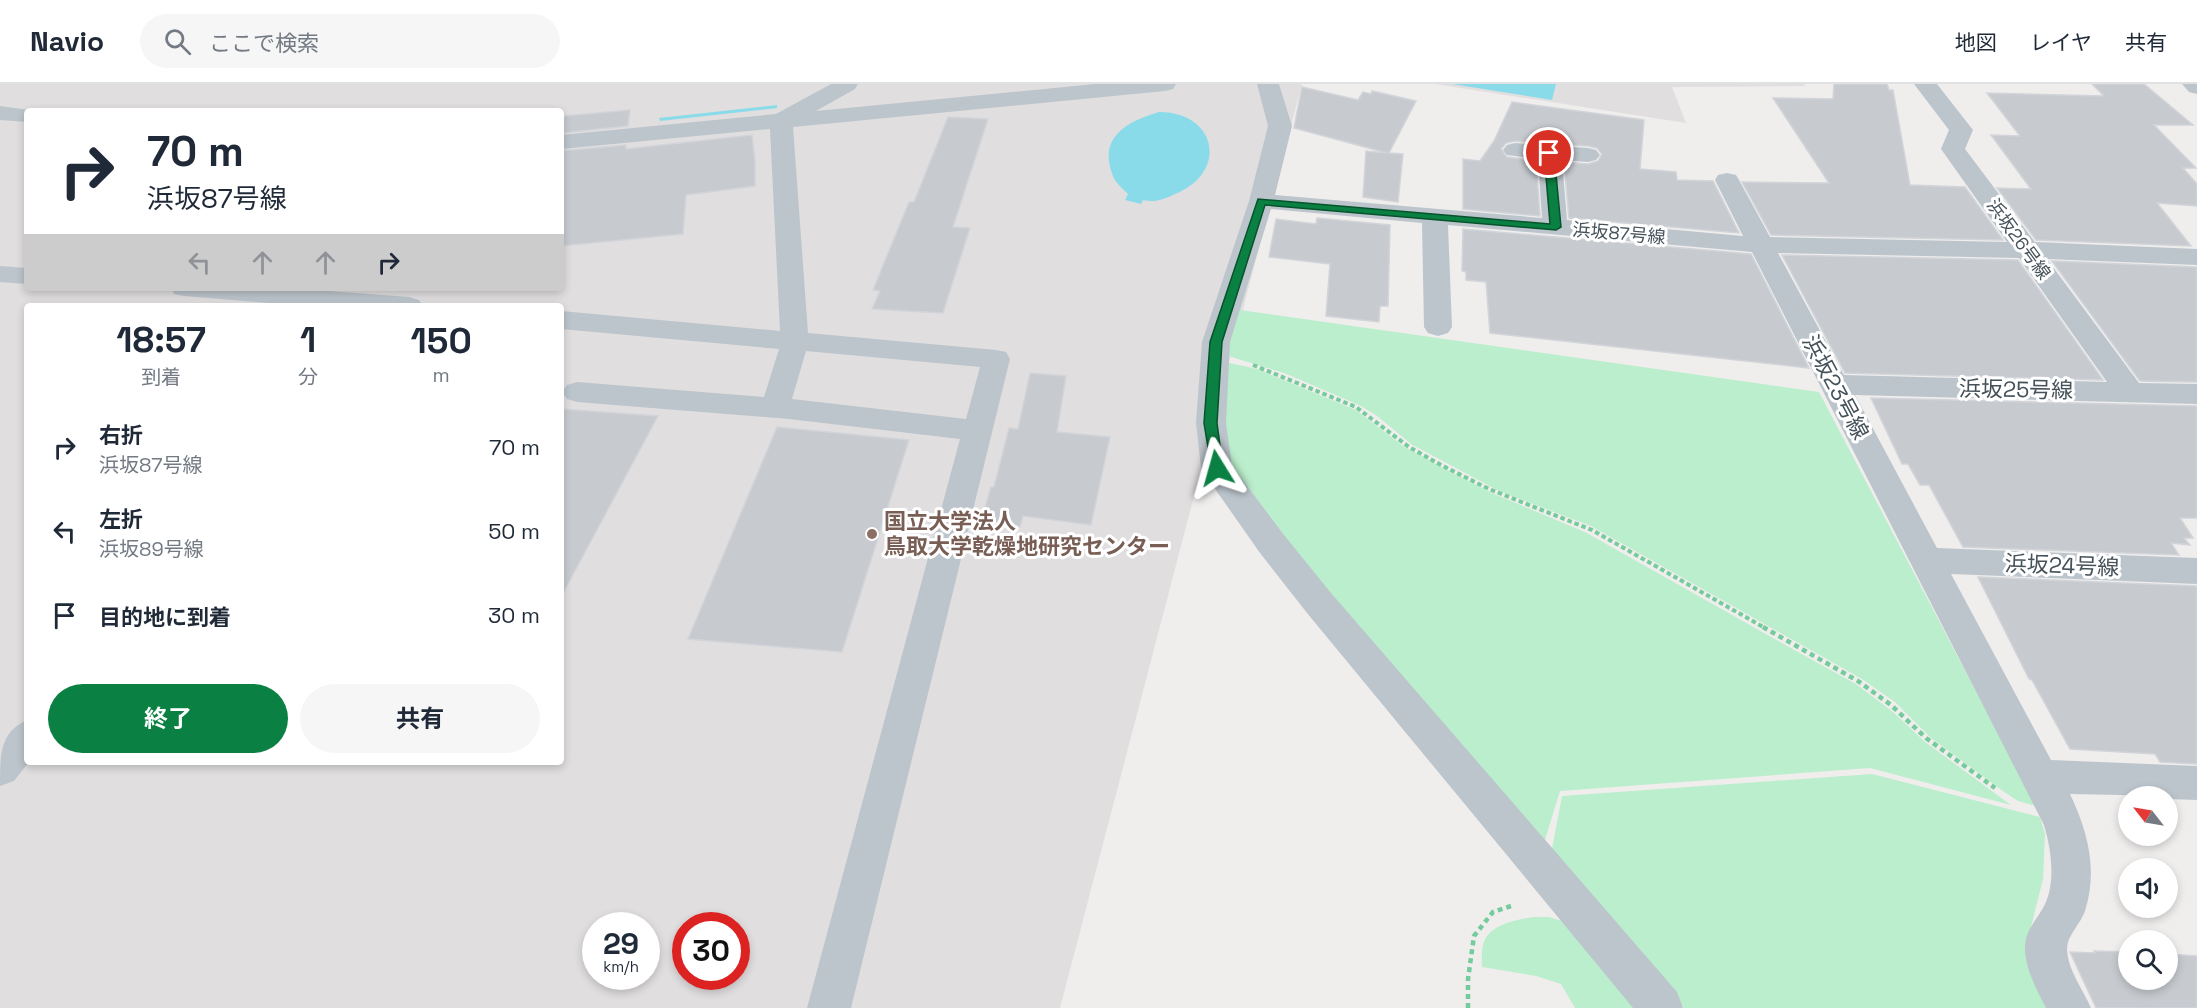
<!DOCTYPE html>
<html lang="ja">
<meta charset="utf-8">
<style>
body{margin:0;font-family:"Space Grotesk","Noto Sans JP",sans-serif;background:#f6f6f7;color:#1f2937;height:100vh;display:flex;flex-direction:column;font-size:22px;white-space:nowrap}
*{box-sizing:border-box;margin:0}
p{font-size:20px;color:#747a83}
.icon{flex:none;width:33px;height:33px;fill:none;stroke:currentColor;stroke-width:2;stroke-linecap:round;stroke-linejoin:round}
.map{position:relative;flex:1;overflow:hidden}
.sheet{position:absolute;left:24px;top:219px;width:540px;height:462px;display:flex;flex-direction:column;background:#fff;border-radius:6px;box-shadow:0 3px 9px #0003}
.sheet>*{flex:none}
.banner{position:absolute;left:24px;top:24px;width:540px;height:183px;border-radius:6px;box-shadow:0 3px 9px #0003;background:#fff;color:#1f2937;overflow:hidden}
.needle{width:39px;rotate:301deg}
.tools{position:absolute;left:2118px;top:702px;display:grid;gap:12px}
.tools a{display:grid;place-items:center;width:60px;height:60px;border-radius:50%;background:#fff;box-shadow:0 3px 9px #0003;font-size:30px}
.speed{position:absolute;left:582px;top:828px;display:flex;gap:12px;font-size:30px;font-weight:700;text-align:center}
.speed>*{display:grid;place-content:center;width:78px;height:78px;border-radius:50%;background:#fff;box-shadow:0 3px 9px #0003;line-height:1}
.speed small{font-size:15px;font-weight:400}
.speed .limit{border:9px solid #d22;background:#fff;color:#111}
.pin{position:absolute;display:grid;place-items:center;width:51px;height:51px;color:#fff;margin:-26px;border:3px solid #fff;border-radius:50%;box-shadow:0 2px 6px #0007}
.me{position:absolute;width:66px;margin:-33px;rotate:352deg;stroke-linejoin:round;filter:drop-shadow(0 0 4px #0008)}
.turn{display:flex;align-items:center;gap:21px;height:126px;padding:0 24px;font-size:27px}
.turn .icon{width:78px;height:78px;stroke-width:2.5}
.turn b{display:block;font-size:42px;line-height:51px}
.lanes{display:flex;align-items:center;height:57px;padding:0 24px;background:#0003;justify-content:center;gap:30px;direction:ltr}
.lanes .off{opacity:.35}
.eta{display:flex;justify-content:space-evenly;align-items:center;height:102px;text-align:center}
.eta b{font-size:36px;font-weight:700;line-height:42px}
.action{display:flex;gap:12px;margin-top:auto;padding:12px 24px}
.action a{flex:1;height:69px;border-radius:36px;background:#0b8043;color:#fff;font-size:24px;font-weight:700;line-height:69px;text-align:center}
.action a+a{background:#f6f6f7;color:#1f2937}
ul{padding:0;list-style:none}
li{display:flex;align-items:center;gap:18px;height:84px;padding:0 24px}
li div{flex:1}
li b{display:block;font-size:22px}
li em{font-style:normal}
header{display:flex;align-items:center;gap:36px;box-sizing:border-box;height:84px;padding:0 30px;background:#fff;border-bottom:2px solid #e0e1e3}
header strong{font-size:28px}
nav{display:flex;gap:33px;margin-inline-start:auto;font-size:21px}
.search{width:420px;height:54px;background:#f6f6f7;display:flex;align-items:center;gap:15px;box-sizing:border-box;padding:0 21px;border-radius:33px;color:#747a83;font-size:22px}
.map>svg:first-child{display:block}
</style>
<header>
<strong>Navio</strong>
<div class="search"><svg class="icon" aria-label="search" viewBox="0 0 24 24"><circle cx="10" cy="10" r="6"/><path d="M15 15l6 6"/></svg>ここで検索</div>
<nav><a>地図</a><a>レイヤ</a><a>共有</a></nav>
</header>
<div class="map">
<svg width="2197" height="924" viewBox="0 0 2197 924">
<rect width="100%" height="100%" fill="#f0eded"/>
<path fill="#e1dedf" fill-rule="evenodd" d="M0,0h1302l-242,924h-1060zM27,27h534v177h-534zM27,222h534v456h-534zM596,842h50v50h-50zM686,842h50v50h-50z
M1435,0h369l1,2 -133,1 14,36z"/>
<path fill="#bec" d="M1233,225l586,83 217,414 -18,-5 -15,-10 -72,-53 -36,-36 -33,-23 -271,-153 -92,-35 -88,-47 -35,-29 -17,-10 -75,-32 -56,-17z
M1225,278l32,7 99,41 47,36 40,22 51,26 91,38 202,114 69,38 37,28 32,30 86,63 -141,-37 -310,23 -16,52 -144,-163 -153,-188 -17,-30 -11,-48z
M1872,690l168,43 5,17 -2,45 -13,52 22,77h-368l-133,-154 11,-58z
M1534,833h15l16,5 74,86h-64l-14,-24 -25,-8 -54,-9c0,-7 -1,-18 2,-25 7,-18 32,-22 50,-25z"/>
<path fill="#89dbea" d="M1452,0h104l-4,16z
M777,21v3l-117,13 -1,-3z
M1159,28c58,0 70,60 16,82 -11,5 -20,9 -32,6l-2,4 -16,-4 3,-6c-5,-5 -13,-12 -15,-18 -16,-39 15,-55 46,-64z"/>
<path fill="#c7cbd0" stroke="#d1d4d9" stroke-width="1.5" d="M1834,0h53l2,6h4l17,95 55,2 38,53 -232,-5 -29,-53 87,1 -56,-85 60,1z
M2092,0h52l49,41h-39l42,43h-13l14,16v22l-40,-3 34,43 -155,-6 -39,-52 34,1 -40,-54 29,1 -33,-43 117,3z
M1302,3l56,13 5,-8 8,2 1,-3 44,10 -27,52 14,1 -5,48 -35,-5 3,-46 21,2 -93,-25z
M1512,18l132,18 -4,49 36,3 1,8 36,1 26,52 -170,-15 -5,-56 24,2 10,-3 4,-7 -5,-6 -9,-2 -73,-5 -9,2 -5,6 6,8 29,4 4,55 -77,-7v-50l17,2 14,-20z
M630,26l-2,16 -66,7 2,-17z
M948,33l40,2 -35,108 17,1 -27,85 -71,-4 8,-18 -7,-1 36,-88h5z
M752,51l3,26v25l-69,9 -3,39 -122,12v-95l65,-6v4z
M1317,134l73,7 -2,81h-8l-1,16 -53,-6 4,-52 -61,-7 7,-38 40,5z
M1463,145l288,25 58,114 -319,-35 -4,-51 -20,-2v-8l-4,-1z
M1782,171l236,5 85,120 -258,-7z
M2052,177l145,6v115l-57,-1z
M1030,289l36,3 -9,56 53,5 -19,88 -68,-9 -3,11 -39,-6 10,-34h3l15,-59 9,1z
M1871,314l326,8v112h-17l13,20h-9l6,7 -19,-2 8,12 -216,-8 -34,-62h-9l-12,-21h-6z
M561,325l97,7 -97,181z
M777,343l132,13 -67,212 -154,-13z
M1978,493l219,9v178l-37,-2 -5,-8 -85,-5 -38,-69 -3,-1z
M2094,867l34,1v28h40v-26l29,2v52h-101l-26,-56 25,1z"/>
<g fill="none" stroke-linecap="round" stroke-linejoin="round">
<path stroke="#74cb9c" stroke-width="4" stroke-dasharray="4.5 3" stroke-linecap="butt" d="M1253,281l103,42 53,40 32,18 48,24 103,41 173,98"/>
<path stroke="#74cb9c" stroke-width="4.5" stroke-dasharray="5 4" stroke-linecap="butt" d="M1763,543l95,54 33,24 35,33 69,50
M1468,924v-29l6,-43 19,-24 21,-7"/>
<path fill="#bcc5cc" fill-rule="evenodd" d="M831,0h27l-3,5 -39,22 279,-27h81l-3,5 -8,2 -372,36 15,206 188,17 10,2 4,7 -159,649h-44l153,-569 -171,-20 -212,-17 -10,-3 -5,-7 5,-7 10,-3 187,15 15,-48 -218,-20v-18l219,20 -10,-202 -209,20v-14l215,-21zM806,267l174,16 -14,52 -174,-20z
M1257,0h22l13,42 -17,69 267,23 -4,-59 -31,-4 -4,-5 4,-5 8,-2 73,5 8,2 4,5 -4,5 -8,2 -26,-2 5,60 176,16 -28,-56 3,-5 9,-2 9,2 3,5 31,57 237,5 -66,-93 8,-19 -35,-46h23l36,46 -8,19 70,93 162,7v16l-150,-6 92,124 58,1v20l-342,-9 82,153 260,10v26l-246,-10 100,186 146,6v34l-29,-1v-3l-98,-2c18,38 28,76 15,117 -4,12 -18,25 -18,37 0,21 16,41 24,60h-45c-9,-18 -22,-41 -21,-62 1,-18 13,-27 20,-42 11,-23 6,-55 -1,-79l-292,-573 -304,-27 4,102 -4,6 -10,3 -10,-3 -4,-6 -2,-104 -151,-14 -41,133 -4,81 6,43 52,69 47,58 346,399 6,16h-50l-326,-395 -47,-60 -54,-77 -5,-8 -5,-45 6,-81 47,-141 19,-75zM1778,169l241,5 88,124 -263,-7z
M2182,0h15v10l-8,-2z
M0,22l36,5h-9v11l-27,-2z
M0,182l27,2v16l-27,-2z
M171,204h118l120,9 10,3 4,6h-119l-120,-10 -10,-2z
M27,636l2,42 -15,19 -14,5c0,-31 0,-54 27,-66z"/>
</g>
<path fill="#0b8043" stroke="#07532c" stroke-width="1.5" d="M1549,66l5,3 7,74 -5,3 -291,-25 -43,137 -5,81 6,45 -2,4h-9l-8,-49 6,-81 48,-143 292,25 -6,-71z"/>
<circle fill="#8d6e63" stroke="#fff" stroke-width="2" cx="872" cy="450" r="6"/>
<g text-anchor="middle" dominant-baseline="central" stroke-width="6" stroke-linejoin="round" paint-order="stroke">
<g font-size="18" fill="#46525a" stroke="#fff">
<text transform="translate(1619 149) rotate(5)">浜坂87号線</text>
<text transform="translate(2019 155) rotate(54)">浜坂26号線</text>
</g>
<g font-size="22" fill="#46525a" stroke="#fff">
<text transform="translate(1836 303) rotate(62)">浜坂23号線</text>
<text transform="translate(2016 305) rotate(1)">浜坂25号線</text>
<text transform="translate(2062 481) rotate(2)">浜坂24号線</text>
</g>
<g font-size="22" font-weight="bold" fill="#785e54" stroke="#fff" text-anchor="start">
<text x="884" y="437">国立大学法人<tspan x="884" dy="25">鳥取大学乾燥地研究センター</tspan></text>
</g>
</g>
</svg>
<div class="tools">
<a><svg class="needle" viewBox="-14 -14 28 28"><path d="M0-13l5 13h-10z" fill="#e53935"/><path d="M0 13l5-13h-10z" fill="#747a83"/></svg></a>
<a><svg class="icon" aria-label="sound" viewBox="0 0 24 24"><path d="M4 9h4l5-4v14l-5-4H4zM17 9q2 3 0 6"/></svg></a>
<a><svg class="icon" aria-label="search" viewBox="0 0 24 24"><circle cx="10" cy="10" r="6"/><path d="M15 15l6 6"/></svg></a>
</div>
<div class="speed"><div>29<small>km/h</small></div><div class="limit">30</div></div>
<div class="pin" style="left:1549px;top:69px;background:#d93025"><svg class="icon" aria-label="arrive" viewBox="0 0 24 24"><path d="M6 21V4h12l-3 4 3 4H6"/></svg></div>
<svg class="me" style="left:1217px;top:384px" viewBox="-20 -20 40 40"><path d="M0-17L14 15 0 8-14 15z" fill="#0b8043" stroke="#fff" stroke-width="4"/></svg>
<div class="banner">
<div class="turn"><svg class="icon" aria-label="right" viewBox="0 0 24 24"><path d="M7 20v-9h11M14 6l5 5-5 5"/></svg><div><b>70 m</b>浜坂87号線</div></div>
<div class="lanes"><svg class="icon off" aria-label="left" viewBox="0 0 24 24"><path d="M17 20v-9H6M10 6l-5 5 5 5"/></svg><svg class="icon off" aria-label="ahead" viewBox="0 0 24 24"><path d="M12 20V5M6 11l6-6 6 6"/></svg><svg class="icon off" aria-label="ahead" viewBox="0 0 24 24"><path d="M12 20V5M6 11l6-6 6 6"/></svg><svg class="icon" aria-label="right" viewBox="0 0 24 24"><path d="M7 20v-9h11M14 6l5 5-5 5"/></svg></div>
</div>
<section class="sheet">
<div class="eta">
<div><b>18:57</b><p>到着</p></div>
<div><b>1</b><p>分</p></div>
<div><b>150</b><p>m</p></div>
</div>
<ul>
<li><svg class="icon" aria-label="right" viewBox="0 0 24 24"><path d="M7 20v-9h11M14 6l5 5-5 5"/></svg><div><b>右折</b><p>浜坂87号線</p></div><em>70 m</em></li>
<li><svg class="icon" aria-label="left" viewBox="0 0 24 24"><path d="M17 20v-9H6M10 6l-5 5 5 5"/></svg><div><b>左折</b><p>浜坂89号線</p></div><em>50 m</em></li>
<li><svg class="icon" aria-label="arrive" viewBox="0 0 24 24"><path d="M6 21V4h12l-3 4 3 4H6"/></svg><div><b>目的地に到着</b></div><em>30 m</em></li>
</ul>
<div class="action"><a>終了</a><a>共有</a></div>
</section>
</div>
